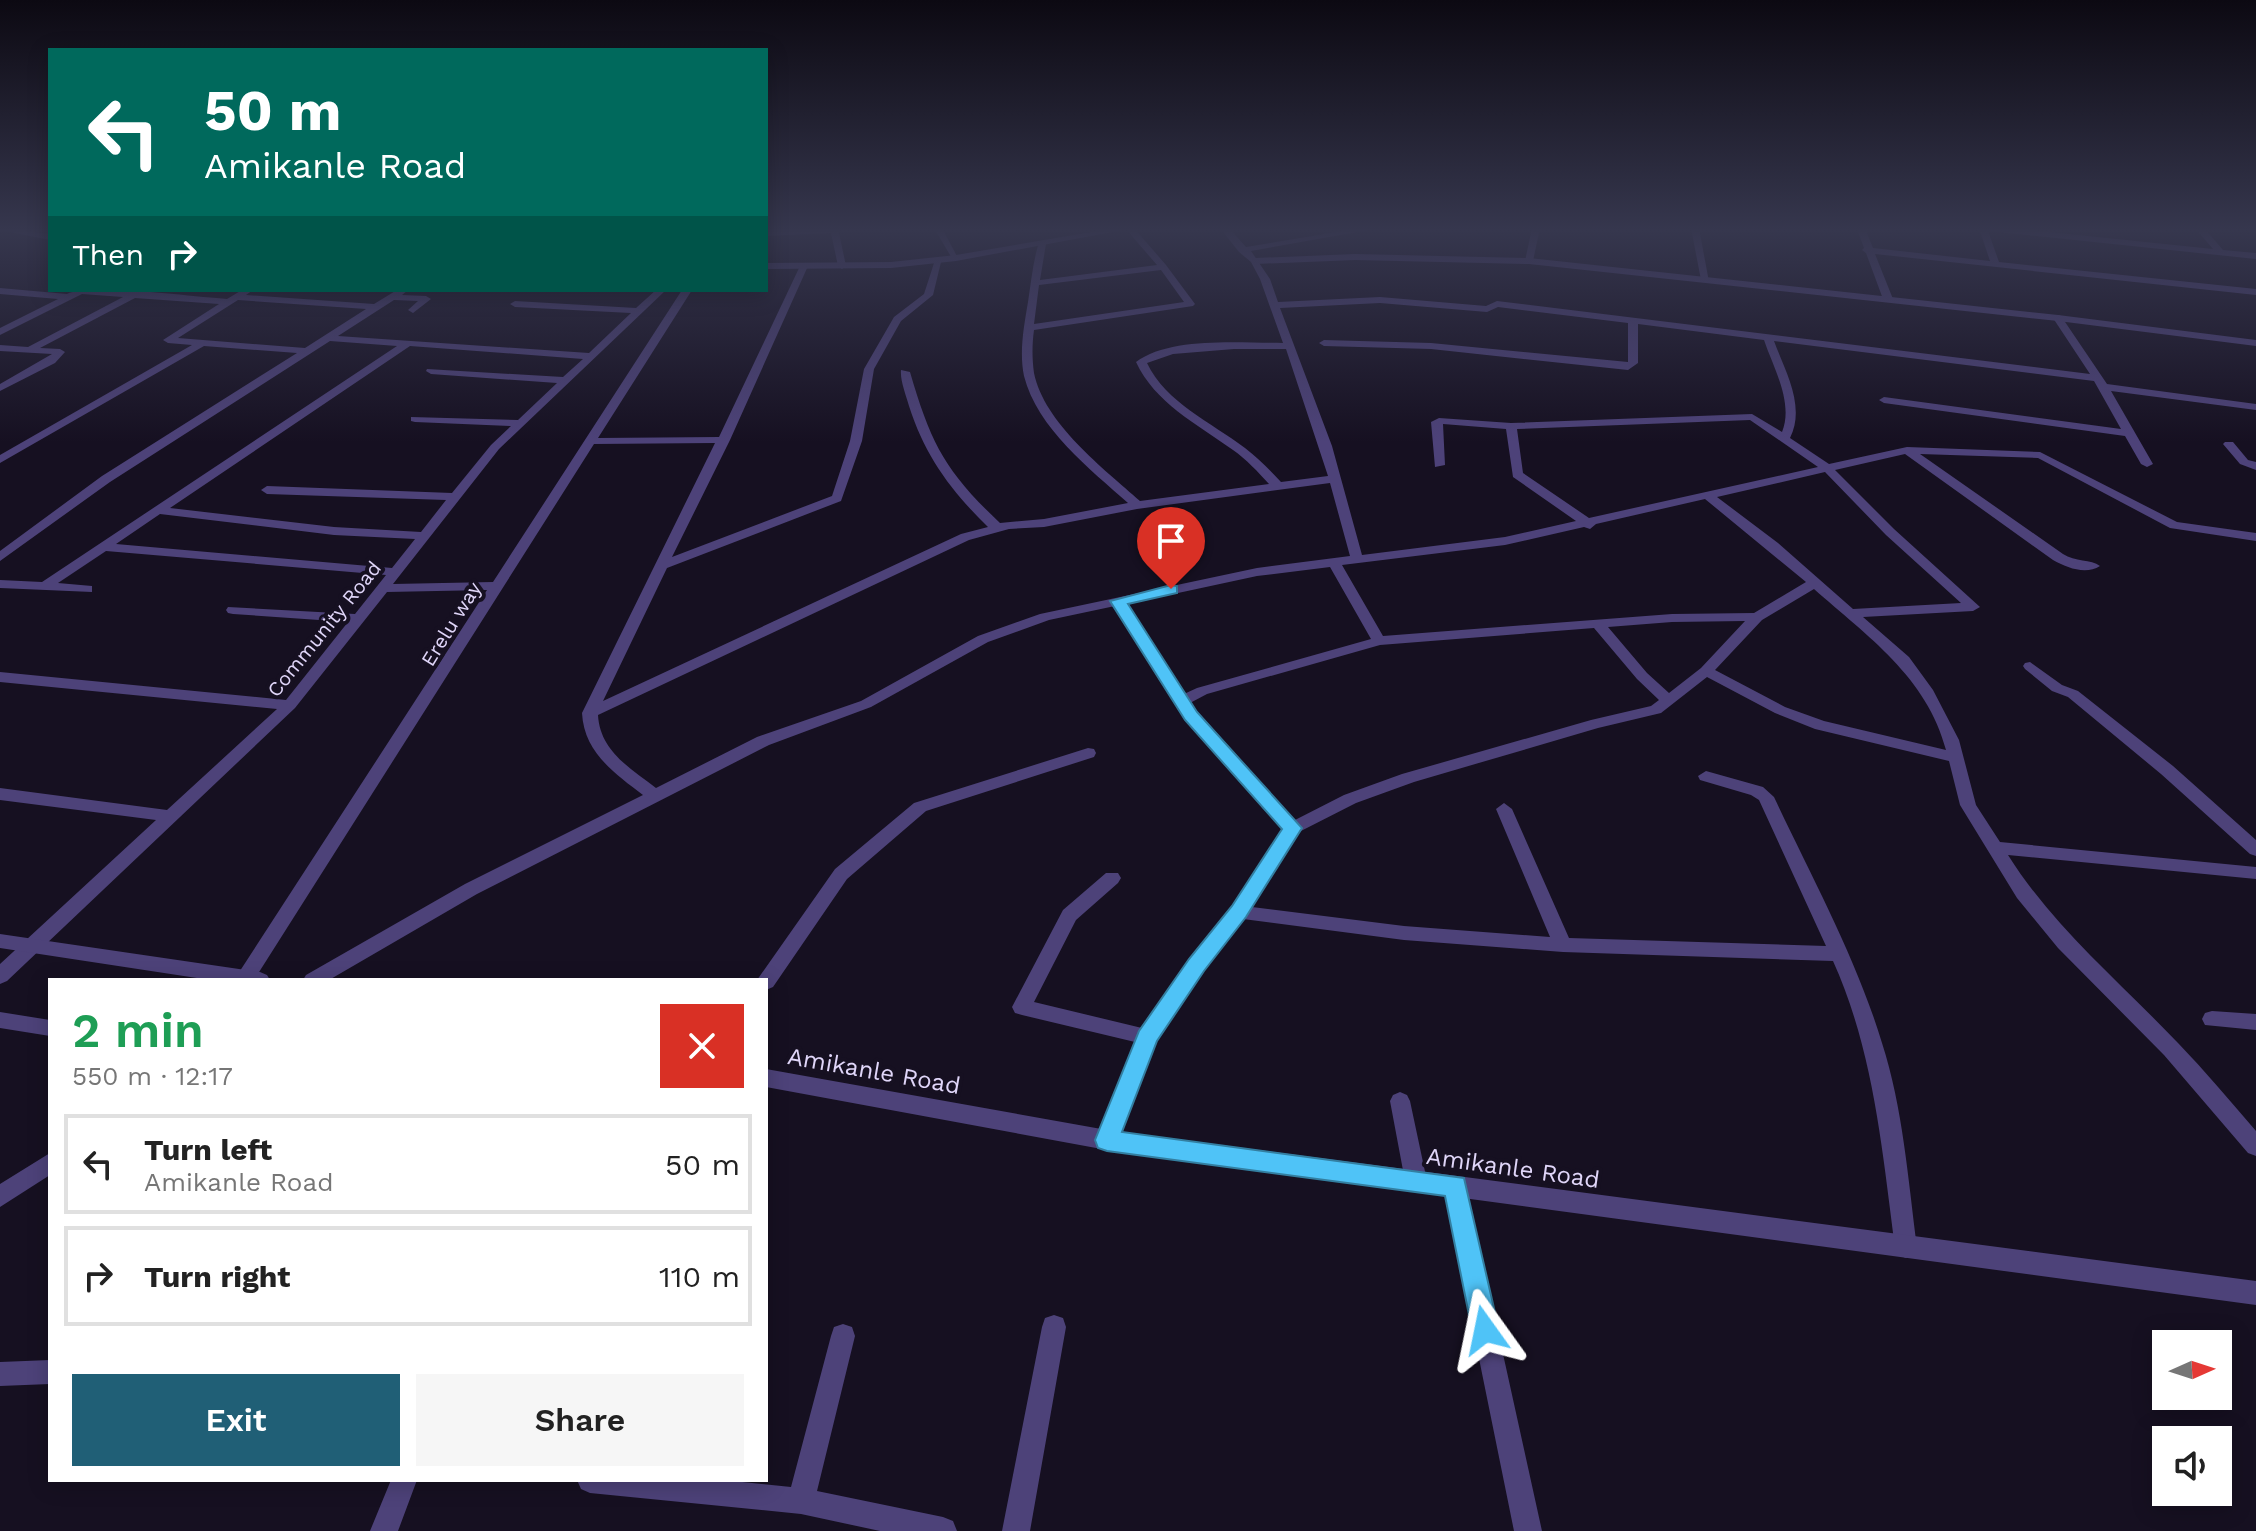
<!DOCTYPE html>
<meta charset="utf-8">
<style>
body{margin:0;font-family:"Work Sans",sans-serif;background:#f6f6f6;color:#222;height:100vh;display:flex;flex-direction:column;font-size:30px;white-space:nowrap}
*{box-sizing:border-box;margin:0}
p{font-size:26px;color:#767676}
.icon{flex:none;width:44px;height:44px;fill:none;stroke:currentColor;stroke-width:2;stroke-linecap:round;stroke-linejoin:round}
.map{position:relative;flex:1;overflow:hidden}
.panel{position:absolute;left:48px;top:978px;width:720px;height:504px;display:flex;flex-direction:column;background:#fff;border-radius:0px;box-shadow:0 4px 20px #0003}
.panel>*{flex:none}
.banner{position:absolute;left:48px;top:48px;width:720px;height:244px;border-radius:0px;box-shadow:0 4px 20px #0003;background:#00695c;color:#fff;overflow:hidden}
.needle{width:52px;rotate:87deg}
.controls{position:absolute;left:2152px;top:1330px;display:grid;gap:16px}
.controls a{display:grid;place-items:center;width:80px;height:80px;border-radius:0px;background:#fff;box-shadow:0 4px 20px #0003;font-size:40px}
.pin{position:absolute;display:grid;place-items:center;width:68px;height:68px;color:#fff;margin:-82px -34px;border-radius:50% 50% 50% 0;rotate:-45deg;box-shadow:0 0 8px #0007}
.pin .icon{rotate:45deg}
.me{position:absolute;width:88px;margin:-44px;rotate:348deg;stroke-linejoin:round;filter:drop-shadow(0 0 6px #0008)}
.turn{display:flex;align-items:center;gap:28px;height:168px;padding:0 24px;font-size:36px}
.turn .icon{width:104px;height:104px;stroke-width:2.5}
.turn b{display:block;font-size:56px;line-height:68px}
.then{display:flex;align-items:center;height:76px;padding:0 24px;background:#0003;gap:16px;font-size:30px}
.round{display:grid;place-items:center;flex:none;width:84px;height:84px;border-radius:0px;background:#f6f6f6}
.overview{display:flex;align-items:center;justify-content:space-between;height:136px;padding:0 24px}
h1{font-size:48px;font-weight:600;line-height:60px;color:#1e9e55}
.primary-button{display:flex;gap:16px;margin-top:auto;padding:16px 24px}
.primary-button a{flex:1;height:92px;border-radius:0px;background:#205f76;color:#fff;font-size:32px;font-weight:600;line-height:92px;text-align:center}
.primary-button a+a{background:#f6f6f6;color:#222}
ul{padding:0;list-style:none}
li{display:flex;align-items:center;gap:24px;height:100px;margin:0 16px 12px;padding:0 8px;border:4px solid #e0e0e0;border-radius:0px}
li div{flex:1}
li b{display:block;font-size:30px}
li em{font-style:normal}
.map>svg:first-child{display:block}
</style>
<div class="map">
<svg width="2256" height="1531" viewBox="0 0 2256 1531">
<rect width="100%" height="100%" fill="#161021"/>
<g fill="none" stroke-linecap="round" stroke-linejoin="round">
<path fill="#4d4279" fill-rule="evenodd" d="M838,228l8,38 -4,3 -4,-3 -7,-33 -65,3v-6z
M934,228h8l17,32h-6z
M1125,228h9l32,37 29,39 -2,2 -159,24c-2,14 -2,29 0,43 10,50 70,96 106,128l129,-17c-11,-12 -23,-25 -36,-34 -36,-26 -78,-47 -97,-88 34,-26 106,-19 147,-19l-23,-64 -9,-17 -12,-10 -19,-24h9l17,19 114,-19h20l-129,23 19,28 8,23 102,-5 106,9 11,-5 593,73 -37,-56 5,-3 3,1 46,68 149,20v6l-145,-19 42,73 -6,3 -6,-3 -16,-28 -241,-33 -5,-3 5,-3 237,32 -27,-48 -320,-40c11,30 32,65 16,97l39,26 78,-17 133,5 137,70 79,11v8l-86,-13 -132,-70 -118,-4 143,100c12,8 28,5 37,12 -14,9 -33,2 -47,-6l-148,-106 -70,16 59,59 86,78 -7,4 -110,6 46,40 24,33 26,50 17,65 24,37 256,25v12l-248,-24c46,73 111,126 170,188 27,28 52,58 78,88v25l-8,-3 -84,-98 -106,-107 -41,-50 -57,-93 -11,-44 -134,-32 -40,-16 -68,-36 -46,36 -63,15 -184,54 -58,21 -57,29 -47,75 152,19 146,11 -54,-128 8,-6 8,6 57,129 257,8 -67,-146 -8,-5 -51,-15 -2,-4 8,-5 57,16 11,10c38,81 82,160 108,246 21,65 26,136 35,204l-3,8 -8,3 -8,-3 -3,-8c-13,-97 -21,-195 -62,-286l-270,-9 -159,-12 -161,-21 -39,51 -48,71 -41,106 -8,3 -8,-3 -3,-7 39,-98 -113,-27 -7,-2 -3,-6 51,-97 43,-37h12l3,5 -3,5 -42,37 -42,82 108,26 48,-68 43,-53 51,-78 -98,-110 -71,-113 -66,14 -61,22 -117,65 -102,38 -292,149 -148,86h-26l3,-5 159,-91 178,-89c-29,-22 -59,-43 -61,-82l133,-270 -121,1 -340,536h-16l-2,-3 251,-387 -100,2 -92,116 -288,273 -7,3v-20l156,-144 -156,-20v-12l167,22 110,-101 -277,-27v-10l286,28 62,-78 -115,-8 -5,-1 -2,-3 2,-3 127,7 31,-39 -280,-24 -48,32 34,3v6l-92,-4v-8l42,2 355,-236 -67,-5 -220,141 -110,79v-10l102,-75 195,-123 -93,-7 -204,117v-8l192,-110 -24,-2 -5,-3 56,-36 -84,-6 -95,50 20,1 5,3 -10,11 -55,28v-7l52,-30 -52,-3v-6l28,2 95,-50 -41,-3 -82,41v-7l58,-29 -58,-5v-6l67,6c23,-11 128,3 160,5l15,-9h11l-7,5 128,9 23,-14h11l-6,5 24,1 5,3 -18,14 -5,-3 10,-9 -24,-1 -56,36 251,17 42,-40 -116,-6 -5,-3 5,-3 121,7 20,-18h10l-167,159 -106,135 100,-2 189,-292h10l-94,148 121,-1 81,-171 4,-3 4,3 -78,174 -58,117 160,-61 18,-55 14,-72 30,-52 30,-23 11,-34 7,-2 -9,37 -32,26 -27,48 -12,72 -21,60 -174,67 -64,133 358,-167 27,-7c-37,-36 -63,-71 -79,-121 -3,-11 -9,-25 -8,-36l9,2c21,72 35,99 90,151l44,-4 84,-16c-38,-34 -91,-75 -104,-127 -5,-24 0,-50 4,-74 3,-19 5,-41 11,-60l7,2 -6,36 117,-15zM1161,270l23,32 -150,22 5,-39zM238,300l128,9 -61,39 -127,-10zM1380,303l107,9 11,-5 130,16v39l-197,-19 -107,-3 -5,3 5,3 107,3 197,21 10,-7v-39l126,16c9,27 30,63 18,92l-30,-18 -241,9 -72,-5 -8,4 4,45 10,-2 -2,-41 63,5 7,48 63,44 -71,16 -143,18 -30,-109 -52,-138zM410,346l173,13 -20,18 -136,-8 -1,2 5,3 126,9 -39,37 -107,-3v4l4,1 96,4 -20,19 -39,48 -185,-7 -6,4 6,4 179,6 -25,32 -87,-5 -164,-19zM1234,349h52l42,127 -47,6c-11,-12 -23,-24 -36,-34 -34,-26 -79,-45 -98,-85l26,-9zM1750,420l68,47 -229,51 -66,-45 -6,-44zM1825,472l61,63 75,68 -108,6 -75,-66 -61,-46zM1330,483l20,73 -93,12 -217,46 -62,22 -117,65 -104,36 -101,51c-26,-20 -56,-37 -58,-73l371,-175 40,-11 35,-2 93,-18zM1705,499l101,83 -52,31 -82,1 -289,22 -41,-71 163,-20 79,-18 6,2 6,-5zM160,514l174,21 81,4 -23,29 -276,-24zM1330,567l41,72 -174,49 -13,6 -57,-90 130,-28zM1814,589c53,47 113,88 132,161l-122,-29 -39,-14 -70,-37 47,-50zM1745,621l-44,47 -32,25 -22,-20 -39,-46 64,-5zM1594,628l43,51 22,21 -8,6 -60,14 -189,54 -58,21 -49,25 -105,-117 17,-9 173,-49z
M1532,228h8l-7,33 -4,3 -4,-3z
M1691,228h8l10,54 -8,-2z
M1865,228l8,20 117,13 -11,-33h32l202,21 -18,-21h9l19,22 33,3v6l-268,-28 11,31 257,27v6l-381,-41 18,45 -5,3 -5,-3 -17,-46 -4,-3 2,-2 -7,-19z
M2225,442h8l15,18 8,2v8l-16,-6 -17,-20z
M2030,662l32,23 16,6 95,75 83,74v16l-6,-2 -89,-80 -93,-77 -16,-6 -27,-22 -2,-3 2,-3z
M1088,748l6,1 2,4 -2,4 -168,54 -79,68 -74,108 -7,3v-10h-9l78,-111 79,-66z
M2212,1011l44,3v16l-51,-5 -3,-6 3,-6z
M0,1012l50,8v16l-50,-8z
M1400,1092l7,3 3,6 17,80 -3,7 -8,3 -8,-3 -3,-7 -15,-80 3,-6z
M50,1153v22l-50,32v-23z
M1455,1176l8,3 3,7 76,345h-28l-70,-345 3,-7z
M1054,1315l9,3 3,9 -36,204h-28l40,-204 3,-9z
M843,1324l9,3 3,9 -38,155 126,26 10,4 4,10h-77l-79,-17 -211,-21 -9,-4 -4,-9h146l68,7 40,-151 3,-9z
M50,1360v24l-50,2v-24z
M391,1480h26l-19,51h-28z"/>
<path fill="#4d4279" fill-rule="evenodd" d="M0,228l50,6v6l-50,-10z
M1115,228h19l-178,33 -65,7 -125,1v-6l125,-1 65,-7z
M1355,254l174,4 529,57 198,25v6l-198,-25 -529,-57 -174,-4 -100,4 -4,-3 4,-3z
M0,934l260,38 7,3 3,5h-60l-210,-32z
M766,1069l341,61 1149,151v24l-1149,-155 -341,-63z"/>
</g>
<linearGradient id="sky" x2="0" y2="1"><stop stop-color="#0c0912"/><stop offset="0.52" stop-color="#36374e"/><stop offset="1" stop-color="#36374e" stop-opacity="0"/></linearGradient>
<rect width="2256" height="442" fill="url(#sky)"/>
<path fill="#4fc3f7" stroke="#337fa1" stroke-width="2" d="M1171,585l6,1v7l-49,11 69,108 105,116 -56,89 -42,54 -47,70 -35,91 342,46 35,152 -4,9 -10,5 -9,-5 -4,-9 -27,-134 -338,-45 -9,-3 -3,-8 44,-109 50,-72 43,-53 50,-77 -97,-109 -75,-119z"/>
<g text-anchor="middle" dominant-baseline="central" stroke-width="8" stroke-linejoin="round" paint-order="stroke">
<g font-size="20" fill="#e0d6f9" stroke="#161021">
<text transform="translate(451 624) rotate(-58)">Erelu way</text>
<text transform="translate(324 629) rotate(-51)">Community Road</text>
</g>
<g font-size="24" fill="#e0d6f9" stroke="#161021">
<text transform="translate(874 1071) rotate(10)">Amikanle Road</text>
<text transform="translate(1513 1168) rotate(8)">Amikanle Road</text>
</g>
</g>
</svg>
<div class="controls">
<a><svg class="needle" viewBox="-14 -14 28 28"><path d="M0-13l5 13h-10z" fill="#e53935"/><path d="M0 13l5-13h-10z" fill="#767676"/></svg></a>
<a><svg class="icon" aria-label="sound" viewBox="0 0 24 24"><path d="M4 9h4l5-4v14l-5-4H4zM17 9q2 3 0 6"/></svg></a>
</div>
<div class="pin" style="left:1171px;top:589px;background:#d93025"><svg class="icon" aria-label="arrive" viewBox="0 0 24 24"><path d="M6 21V4h12l-3 4 3 4H6"/></svg></div>
<svg class="me" style="left:1485px;top:1330px" viewBox="-20 -20 40 40"><path d="M0-17L14 15 0 8-14 15z" fill="#4fc3f7" stroke="#fff" stroke-width="4"/></svg>
<div class="banner">
<div class="turn"><svg class="icon" aria-label="left" viewBox="0 0 24 24"><path d="M17 20v-9H6M10 6l-5 5 5 5"/></svg><div><b>50 m</b>Amikanle Road</div></div>
<div class="then">Then<svg class="icon" aria-label="right" viewBox="0 0 24 24"><path d="M7 20v-9h11M14 6l5 5-5 5"/></svg></div>
</div>
<section class="panel">
<div class="overview"><div><h1>2 min</h1><p>550 m · 12:17</p></div><a class="round" style="background:#d93025;color:#fff"><svg class="icon" aria-label="close" viewBox="0 0 24 24"><path d="M6 6l12 12M18 6L6 18"/></svg></a></div>
<ul>
<li><svg class="icon" aria-label="left" viewBox="0 0 24 24"><path d="M17 20v-9H6M10 6l-5 5 5 5"/></svg><div><b>Turn left</b><p>Amikanle Road</p></div><em>50 m</em></li>
<li><svg class="icon" aria-label="right" viewBox="0 0 24 24"><path d="M7 20v-9h11M14 6l5 5-5 5"/></svg><div><b>Turn right</b></div><em>110 m</em></li>
</ul>
<div class="primary-button"><a>Exit</a><a>Share</a></div>
</section>
</div>
